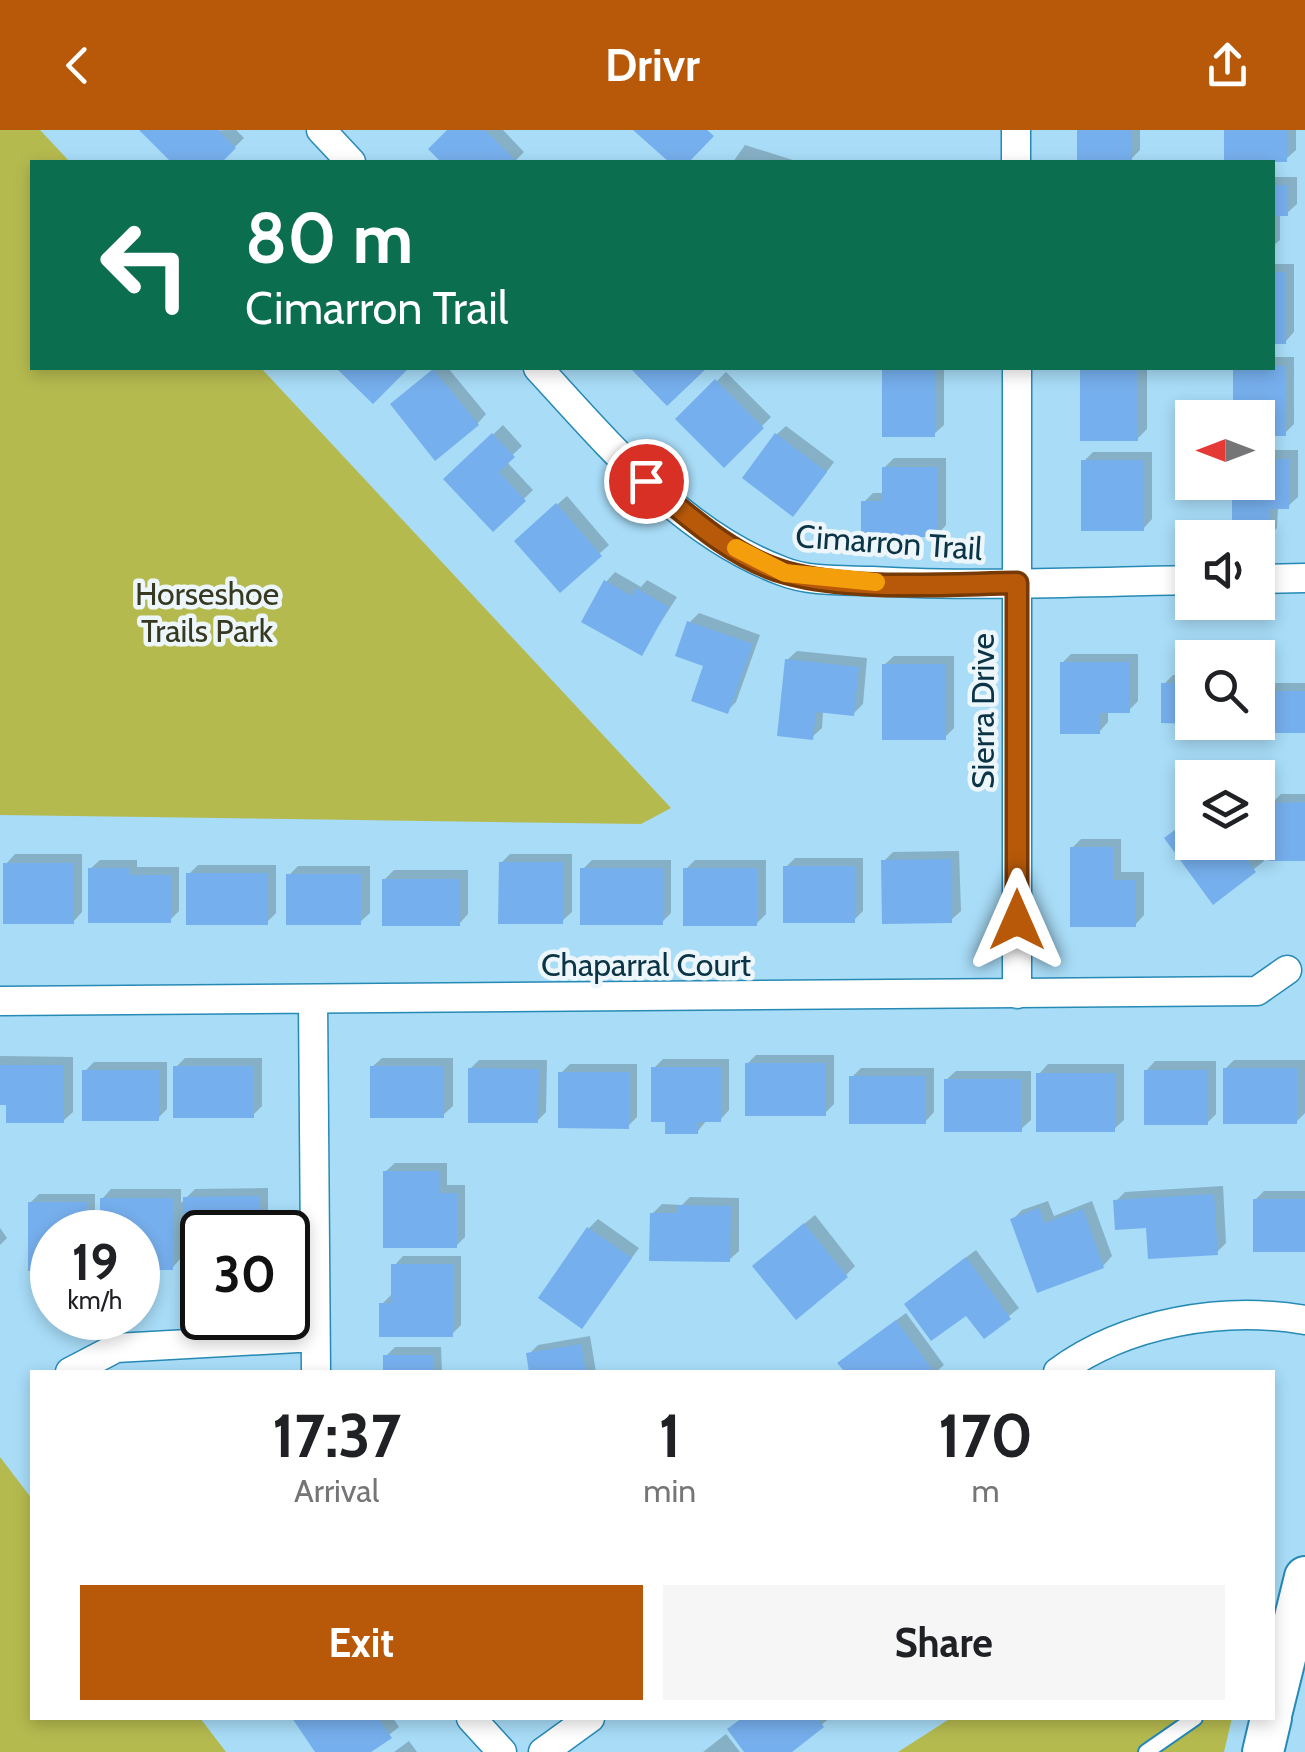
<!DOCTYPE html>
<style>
body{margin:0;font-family:Cabin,sans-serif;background:#f6f6f6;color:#202124;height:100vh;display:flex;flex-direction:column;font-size:38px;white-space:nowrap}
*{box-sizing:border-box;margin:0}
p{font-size:32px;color:#757577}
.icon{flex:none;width:55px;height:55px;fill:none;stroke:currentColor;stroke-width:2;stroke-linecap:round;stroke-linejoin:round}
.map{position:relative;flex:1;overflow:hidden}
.side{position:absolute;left:30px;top:1240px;width:1245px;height:350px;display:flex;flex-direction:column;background:#fff;border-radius:0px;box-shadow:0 5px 15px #0003}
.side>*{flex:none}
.banner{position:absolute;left:30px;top:30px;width:1245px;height:210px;border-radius:0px;box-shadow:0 5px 15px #0003;background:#0b6e4f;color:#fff;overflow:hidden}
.needle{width:65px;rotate:270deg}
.tools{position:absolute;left:1175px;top:270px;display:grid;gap:20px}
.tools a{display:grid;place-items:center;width:100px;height:100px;border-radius:0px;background:#fff;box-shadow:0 5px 15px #0003;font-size:50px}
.speed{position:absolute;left:30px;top:1080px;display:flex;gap:20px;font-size:50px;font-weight:700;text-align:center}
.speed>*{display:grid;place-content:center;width:130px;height:130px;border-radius:50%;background:#fff;box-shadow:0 5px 15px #0003;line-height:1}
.speed small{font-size:25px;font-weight:400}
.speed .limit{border:5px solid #111;border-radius:15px;background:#fff;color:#111}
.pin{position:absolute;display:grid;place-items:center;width:85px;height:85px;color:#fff;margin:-42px;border:5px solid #fff;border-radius:50%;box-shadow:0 2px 10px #0007}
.me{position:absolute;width:110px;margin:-55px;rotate:0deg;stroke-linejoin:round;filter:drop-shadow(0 0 8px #0008)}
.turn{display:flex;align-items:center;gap:35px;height:210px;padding:0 50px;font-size:45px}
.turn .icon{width:130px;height:130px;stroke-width:2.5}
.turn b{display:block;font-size:70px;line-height:85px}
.eta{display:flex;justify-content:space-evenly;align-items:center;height:170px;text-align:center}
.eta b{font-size:60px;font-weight:800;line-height:70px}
.action{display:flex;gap:20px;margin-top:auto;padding:20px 50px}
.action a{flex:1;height:115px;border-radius:0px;background:#b75909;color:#fff;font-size:40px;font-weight:800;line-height:115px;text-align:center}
.action a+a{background:#f6f6f6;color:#202124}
header{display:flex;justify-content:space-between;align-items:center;height:130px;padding:0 50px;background:#b75909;color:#fff;font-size:45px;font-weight:800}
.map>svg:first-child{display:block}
</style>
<header><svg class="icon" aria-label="back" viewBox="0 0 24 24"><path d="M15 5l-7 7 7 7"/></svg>Drivr<svg class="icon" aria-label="share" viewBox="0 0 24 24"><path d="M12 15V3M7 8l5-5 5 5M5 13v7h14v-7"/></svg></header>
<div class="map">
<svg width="1305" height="1622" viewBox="0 0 1305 1622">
<rect width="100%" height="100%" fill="#a8dcf7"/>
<path fill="#b5ba4f" d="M0,0h40l30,32h-38v206h229l410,440 -30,16 -641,-9z
M0,1327l32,42v219h168l26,34h-226z
M951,1588h281l-8,34h-326z"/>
<path fill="#0003" d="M236,0l8,8 -25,24h-44l-31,-30z
M450,0h53l21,22 -10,10h-70l-13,-13z
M1079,0h61v20l-9,9z
M1227,0h69v20l-10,9z
M745,15l54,17h-66z
M1272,47h25v27l-10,9h-7v27l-8,7z
M1272,134h22v68l-9,10h-13z
M1272,227h22v67l-9,9h-27v-15h-23v-50h37z
M437,238h11l38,46 -9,10 -75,-28z
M944,238v57l-10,9 -50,-65z
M1083,238h64v61l-10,10h-54z
M726,242l45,45 -47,47 -45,-45z
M503,295l19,21 -16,15 27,29 -40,39 -46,-50z
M786,296l48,36 -32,43 -26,-70z
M1258,320h40v47l-10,9h-10l-1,22 -9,9 -10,-55z
M1093,322h59v67l-9,10 -59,-68z
M894,328h52v67l-9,10 -73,-33 9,-9h11v-25z
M567,366l42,49 -49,44 -34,-57z
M615,442l26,15 6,-7 30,17 -36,56 -35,-71z
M699,483l61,22 -24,67 -9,9 -37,-89z
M797,521l70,7 -4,46 -10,10 -30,-3 -1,17 -10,9 -25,-77z
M1210,523l42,1v4h-46z
M1071,524h67v47l-9,9h-21v12l-9,10 -37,-69z
M894,526h60v72l-9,9 -61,-72z
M1305,534v67l-43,-39 9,-9h34z
M1173,545h19v46h-29l1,-37z
M1281,664h24v63l-34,-53z
M1192,687v25h58l14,19 -50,40 -38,-71z
M1081,709h40v33h23v43l-9,10 -63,-77z
M959,721l2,60 -10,9 -67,-59 9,-9z
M15,724h67v58l-9,10 -67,-58z
M510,724h62v58l-10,9 -61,-58z
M795,728h68v53l-9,9 -68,-53z
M100,730h37v7h42v44l-9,9 -80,-51z
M592,730h79v53l-9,9 -79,-53z
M695,730h71v54l-10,10 -70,-55z
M198,735h78v48l-9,9 -78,-48z
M298,736h72v47l-10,9 -71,-47z
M394,740h74v44l-9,10 -75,-44z
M756,925h78v49l-9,9 -78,-49z
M0,926l73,1v55l-10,9 -63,-18z
M185,928h77v48l-9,9 -77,-48z
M382,928h71v48l-10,9 -71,-48z
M663,929h66v51l-9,10h-13l-10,12 -43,-64z
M479,930h68l-1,52 -9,9 -67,-52z
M1234,930h71v53l-9,9 -71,-53z
M1155,931h61v53l-9,9 -61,-52z
M94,932h73v47l-9,9 -73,-47z
M570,934h67v53l-9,9 -67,-53z
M1048,934h76v56l-10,9 -75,-55z
M861,938h73v44l-9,10 -73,-45z
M956,941h75v49l-10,9 -75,-49z
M395,1033h52v22h18v52l-9,9 -71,-74z
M1223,1056l3,57 -9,9 -69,-26 -32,-25 9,-9z
M268,1058v44h-66v34h-16v-35h-5v27l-9,10 -34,-17v-19h-36v-33l9,-10h70v14l14,-14z
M1264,1061h41v58l-50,-49z
M39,1064h56v38h-43v36h-22v-65z
M690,1067l49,1v53l-10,9 -77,-46 10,-10 20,1z
M1048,1071l6,15 38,-15 20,55 -9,10 -91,-46 10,-10z
M815,1085l40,51 -9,9 -82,-18z
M598,1089l41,29 -57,78 7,-98z
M0,1098l7,10 -7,7z
M976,1120l43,58 -35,28 -17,-24 -51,-17z
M403,1126h58v69l-9,9 -70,-30 9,-9 3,-29z
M906,1183l38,52 -8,7h-94l8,-18z
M590,1206l6,36h-64l-3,-18 9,-9z
M395,1217h46l1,25h-56v-16z
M295,1588h98l6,9 -32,25h-49z
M743,1588h87l-43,34h-40l-17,-23z
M726,1604l14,18h-37z
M409,1611l8,11h-23z"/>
<path fill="#76afed" d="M139,0h79l18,18 -14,14h-51z
M447,0h38l32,32h-76l-13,-13z
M633,0h74l7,6 -25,26h-20z
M1077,0h55v32h-55z
M1224,0h63v32h-63z
M1272,55h16v31h-16z
M1272,142h14v72h-14z
M1272,236h14v70h-28v-18h-25v-50z
M336,238h73l-36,36z
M630,238h77l-40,38z
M882,238h53v69h-53z
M1080,238h58v73h-58z
M433,239l46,56 -44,36 -45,-57z
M715,249l49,49 -40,40 -49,-49z
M492,303l23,24 -16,15 27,29 -33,31 -50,-53z
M775,303l52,39 -34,45 -51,-39z
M1258,329h32l-1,50h-20v31l-37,-2v-45h-13v-11h39z
M1081,330h63v71h-63z
M882,337h56v70h-77v-36h21z
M556,373l46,53 -42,37 -46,-52z
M604,450l28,16 4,-8 33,19 -27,49 -61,-34z
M687,491l66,23 -25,70 -37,-13 12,-35 -28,-10z
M785,529l74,8 -5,49 -38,-4 -3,28 -36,-4z
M1060,532h70v51h-30v21h-40z
M882,534h64v76h-64z
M1161,553l31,1v40l-31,-1z
M1259,561h46v42h-46z
M1305,672v59h-36v-58z
M1192,687v25h42l22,30 -43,33 -49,-67z
M1070,717h43v33h23v47h-66z
M951,729l1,64 -70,1 -1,-64z
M499,732h65l-1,62h-65z
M3,733h71v61h-71z
M783,736h72v57h-72z
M88,738h41v7h42v48h-83z
M580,738h83v57h-83z
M683,738h74v58h-74z
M186,743h82v52h-82z
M286,744h75v51h-75z
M382,749h78v47h-78z
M745,933h81v53h-81z
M0,935h64v58h-58v-18h-6z
M173,936h81v52h-81z
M370,936h74v52h-74z
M651,937h70v55h-23v12h-33v-12h-14z
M468,938l71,1 -1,54h-70z
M1223,938h74v56h-74z
M82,940h77v51h-77z
M1144,940h64v55h-64z
M558,942h71v57l-71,-1z
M1036,943h79v59h-79z
M849,946h77v48h-77z
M944,949h78v53h-78z
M383,1041h56v22h18v55h-74z
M1214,1064l4,61 -70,4 -2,-31 -31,2 -2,-30z
M259,1066l1,36h-58v36h-18l-1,-71z
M100,1068h73v72h-34l-1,-38h-38z
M1253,1069h52v53h-52z
M28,1072h59v30h-35v39h-24z
M678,1075l53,1 -1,56 -81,-1 1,-48h27z
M1039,1078l5,15 39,-14 21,59 -67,25 -27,-74z
M804,1093l44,54 -52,43 -44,-54z
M587,1097l45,31 -50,71 -44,-31z
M966,1127l45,62 -27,20 -18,-23 -35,25 -27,-37z
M391,1134h62v73h-74v-34h12z
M896,1190l38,52h-89l-8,-9z
M581,1214l5,28h-57l-3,-19z
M383,1225h50v17h-50z
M292,1588h86l14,20 -21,14h-56z
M742,1588h75l7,9 -32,25h-48l-17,-23z"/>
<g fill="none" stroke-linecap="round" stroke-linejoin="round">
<defs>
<path id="lane" d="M1146,1622l49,-34"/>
<path id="street" d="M321,0l30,32
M1016,0v32
M538,238c70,76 144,166 244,203 27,11 61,9 90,10 107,6 214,1 320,-1
M1017,238v626
M1258,449l47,-1
M0,871l1257,-10 30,-21
M313,871l3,371
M70,1242l46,-24 199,-11
M1058,1242c68,-50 165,-66 247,-52
M471,1588l31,34
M543,1622l47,-34"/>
<path id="secondary" d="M1272,1581l33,-134
M1263,1622l8,-34"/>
</defs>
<use href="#lane" stroke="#278ab5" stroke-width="18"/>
<use href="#street" stroke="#278ab5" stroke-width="31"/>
<use href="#secondary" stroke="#278ab5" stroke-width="44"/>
<use href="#lane" stroke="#fff" stroke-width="14"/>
<use href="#street" stroke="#fff" stroke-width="28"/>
<use href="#secondary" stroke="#fff" stroke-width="40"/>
</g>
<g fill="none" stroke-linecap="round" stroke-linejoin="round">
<defs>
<path id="route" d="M646,351c41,34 88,78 141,92 65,18 162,11 230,10v337"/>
</defs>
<use href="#route" stroke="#773a06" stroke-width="25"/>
<use href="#route" stroke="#b75909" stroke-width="18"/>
<path stroke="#f59e0b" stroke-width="18" d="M736,418l49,25 91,9"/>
</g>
<g text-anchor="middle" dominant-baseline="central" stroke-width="9" stroke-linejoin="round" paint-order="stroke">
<g font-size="32" fill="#0b3446" stroke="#edf6fa">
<text transform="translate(889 412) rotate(4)">Cimarron Trail</text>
<text transform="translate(982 581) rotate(-90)">Sierra Drive</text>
<text x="646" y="834">Chaparral Court</text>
</g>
<g font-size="32" fill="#373921" stroke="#edf6fa">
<text x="207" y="463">Horseshoe<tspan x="207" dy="37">Trails Park</tspan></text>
</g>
</g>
</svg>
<div class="tools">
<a><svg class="needle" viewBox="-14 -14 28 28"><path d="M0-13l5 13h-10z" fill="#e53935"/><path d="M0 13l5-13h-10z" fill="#757577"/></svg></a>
<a><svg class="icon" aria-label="sound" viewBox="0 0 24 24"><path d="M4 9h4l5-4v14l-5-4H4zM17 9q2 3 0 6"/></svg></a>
<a><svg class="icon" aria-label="search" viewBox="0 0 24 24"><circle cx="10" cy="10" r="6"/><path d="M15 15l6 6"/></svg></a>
<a><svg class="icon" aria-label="layers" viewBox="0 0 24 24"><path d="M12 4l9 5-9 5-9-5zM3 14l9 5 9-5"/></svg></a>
</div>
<div class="speed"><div>19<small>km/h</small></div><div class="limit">30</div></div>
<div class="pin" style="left:646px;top:351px;background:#d93025"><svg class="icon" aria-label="arrive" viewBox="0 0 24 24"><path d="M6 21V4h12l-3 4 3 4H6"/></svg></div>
<svg class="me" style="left:1017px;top:790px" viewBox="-20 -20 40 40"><path d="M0-17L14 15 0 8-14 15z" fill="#b75909" stroke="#fff" stroke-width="4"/></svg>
<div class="banner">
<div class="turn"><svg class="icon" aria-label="left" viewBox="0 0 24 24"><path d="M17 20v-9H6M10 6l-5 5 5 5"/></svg><div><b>80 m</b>Cimarron Trail</div></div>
</div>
<section class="side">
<div class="eta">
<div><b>17:37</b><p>Arrival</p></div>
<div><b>1</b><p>min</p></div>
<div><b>170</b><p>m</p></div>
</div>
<div class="action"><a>Exit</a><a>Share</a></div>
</section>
</div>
